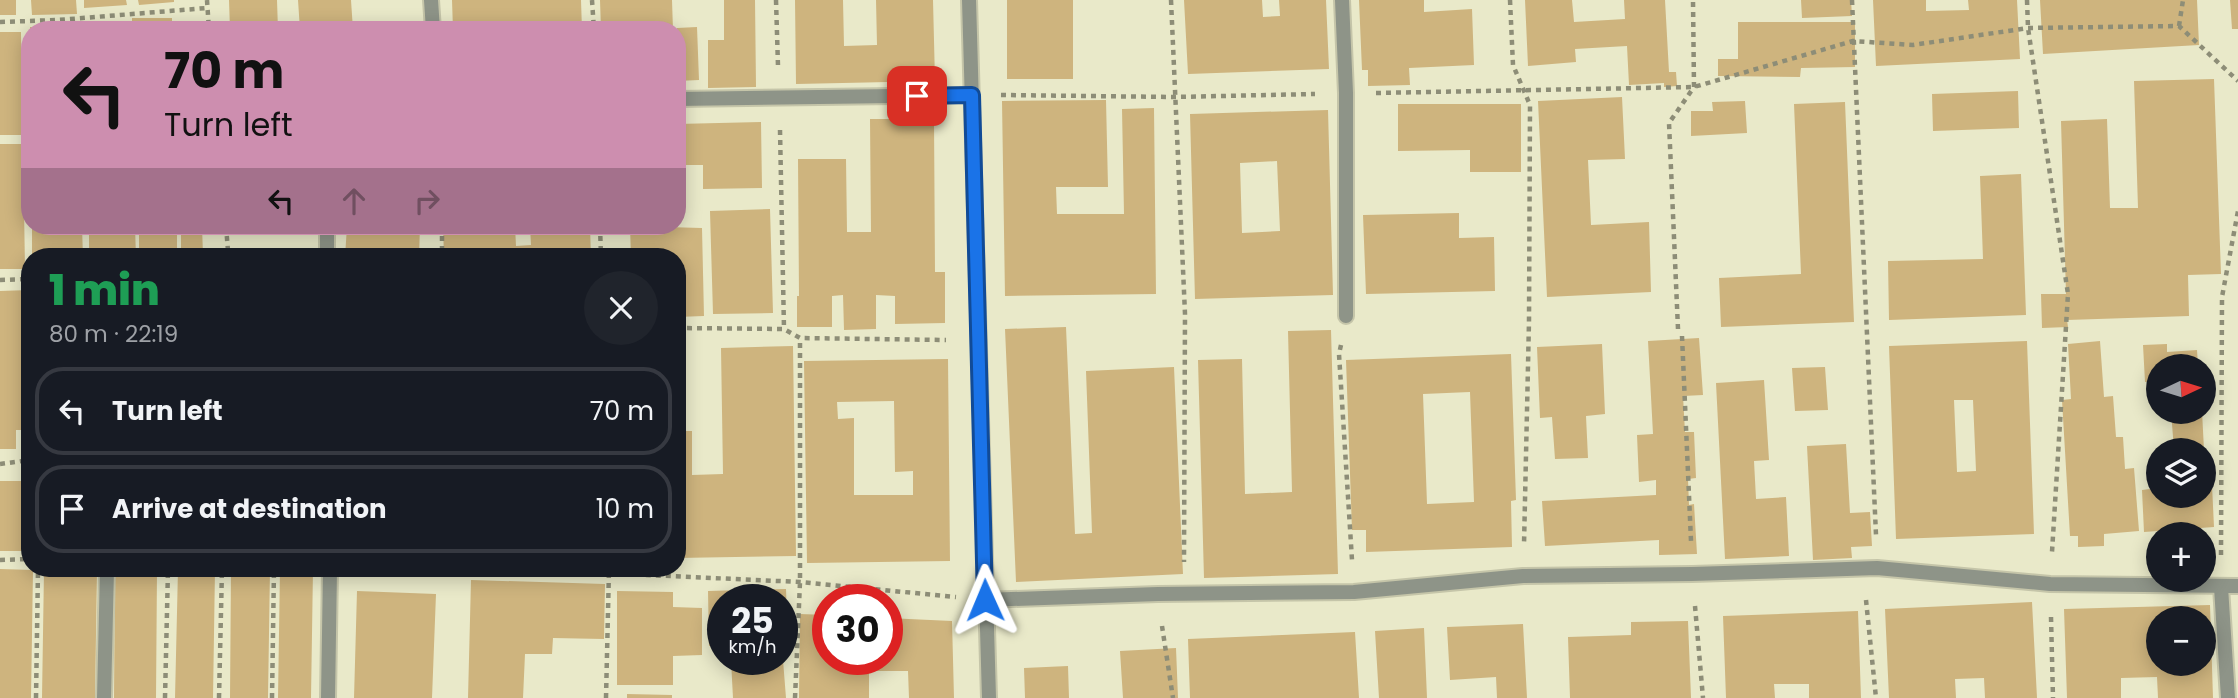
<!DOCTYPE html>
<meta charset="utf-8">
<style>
body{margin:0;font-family:Poppins,sans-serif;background:#20242c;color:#f1f3f6;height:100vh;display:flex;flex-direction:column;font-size:26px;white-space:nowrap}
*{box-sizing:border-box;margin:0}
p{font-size:23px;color:#9ea1a6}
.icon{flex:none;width:38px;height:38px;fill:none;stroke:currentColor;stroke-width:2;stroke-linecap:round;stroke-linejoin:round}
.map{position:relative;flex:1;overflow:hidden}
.side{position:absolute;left:21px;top:248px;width:665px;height:329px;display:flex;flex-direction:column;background:#171b24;border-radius:28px;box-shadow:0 4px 18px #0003}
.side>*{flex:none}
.top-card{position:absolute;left:21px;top:21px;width:665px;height:214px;border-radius:28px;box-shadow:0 4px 18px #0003;background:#cd8eaf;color:#111;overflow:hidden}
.needle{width:46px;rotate:86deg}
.buttons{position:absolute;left:2146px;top:354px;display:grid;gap:14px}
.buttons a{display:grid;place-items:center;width:70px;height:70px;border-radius:50%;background:#171b24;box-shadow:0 4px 18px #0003;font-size:35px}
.speed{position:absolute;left:707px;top:584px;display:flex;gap:14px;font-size:35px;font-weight:700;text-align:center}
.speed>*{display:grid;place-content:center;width:91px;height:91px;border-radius:50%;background:#171b24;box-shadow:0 4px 18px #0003;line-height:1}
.speed small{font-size:18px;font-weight:400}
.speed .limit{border:10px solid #d22;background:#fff;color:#111}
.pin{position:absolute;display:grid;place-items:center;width:60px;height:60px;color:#fff;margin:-30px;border-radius:14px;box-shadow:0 4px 10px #0006}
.me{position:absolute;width:77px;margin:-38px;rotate:359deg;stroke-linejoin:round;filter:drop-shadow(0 0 5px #0008)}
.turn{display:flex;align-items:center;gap:24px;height:147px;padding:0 28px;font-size:32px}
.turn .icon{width:91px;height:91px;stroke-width:2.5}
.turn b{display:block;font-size:49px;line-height:60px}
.lanes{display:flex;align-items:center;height:66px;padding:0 28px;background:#0003;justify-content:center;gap:35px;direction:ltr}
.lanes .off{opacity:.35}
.round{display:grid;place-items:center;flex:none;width:74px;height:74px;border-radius:37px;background:#20242c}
.overview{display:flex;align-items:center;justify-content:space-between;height:119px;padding:0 28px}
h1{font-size:42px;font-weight:800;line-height:52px;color:#1e9e55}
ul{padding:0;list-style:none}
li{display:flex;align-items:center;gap:21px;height:88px;margin:0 14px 10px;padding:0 14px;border:4px solid #363941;border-radius:28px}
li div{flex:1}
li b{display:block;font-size:26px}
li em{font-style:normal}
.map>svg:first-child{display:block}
</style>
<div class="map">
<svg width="2238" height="698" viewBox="0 0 2238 698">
<rect width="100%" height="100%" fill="#e9e9c9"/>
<path fill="#ceb47e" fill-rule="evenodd" d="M0,0h16v15h-16z
M31,0h45l1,14 -45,1z
M84,0h42l1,5 -43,3z
M138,0h36v2l-35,3z
M229,0h48l1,30h-48z
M298,0h53l2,30h-53z
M452,0h129l1,30h-129z
M600,0h72l1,30h-72z
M724,0h31l1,87 -48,1v-48h16z
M795,0h48l1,46 33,-1 -1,-45h57l2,81 -139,3z
M1007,0h66v79h-66z
M1184,0h78l1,17 17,-1 -1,-16h47l3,69 -141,5z
M1359,0h65v12l48,-3 2,56 -65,3 1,17 -42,1v-16h-6z
M1525,0h47l2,22 51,-3 -1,-19h41l4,72h7l1,14 -13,1v-4l-35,2 -2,-39 -52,3 1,13 -48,4z
M1801,0h50l1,16 -50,2z
M1873,0h53v11l43,-1 -1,-10h49l3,59 -144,7z
M2040,0h157l2,45 -156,9z
M2230,0h8v29h-6z
M132,18h40v12h-40z
M81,21h47v9h-47z
M178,22h17v8h-17z
M1738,22h117v45l-54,1 -1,9 -82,-1v-17h20z
M30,27h48v3h-48z
M697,27l2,53 -22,1v-53z
M0,32h21l1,103h-22z
M2214,79l7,195 -33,1 1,41 -122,4 1,7 -26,1 -1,-34h25l-5,-173 46,-2 3,89h28l-4,-127z
M2018,91l1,37 -86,3 -1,-37z
M1622,97l3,62 -37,1 3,65 58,-3 2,70 -104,5 -9,-196z
M1106,100l2,87h-52l1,27h67l-2,-105 32,-1 2,186 -151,2 -3,-195z
M1745,101l2,32 -56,3v-25h22l-1,-9z
M1845,102l9,220 -133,5 -2,-49 82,-4 -7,-170z
M1398,104h123v68h-51v-22l-72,1z
M1328,110l5,185 -138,4 -5,-185zM1277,161l3,70 -38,2 -2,-70z
M870,119h64l1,153h10v51l-50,1v-28l-19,-1v34l-32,1 -1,-35 -11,1v31h-35v-31h2l-1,-137h48l1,73h24z
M761,122l1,66 -59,1v-24h-26v-41z
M0,144h23l2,125h-25z
M2021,174l5,141 -137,5 -1,-59 95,-2 -3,-83z
M770,209l3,104 -60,1 -3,-103z
M1459,213v25l35,-1 1,54 -129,3 -3,-79z
M32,226h50l1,31h-51z
M89,226h46l1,31h-47z
M139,226h38v31h-38z
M181,226h21l1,29 -22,1z
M347,226h73l-1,31h-74z
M443,226h72l1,20 15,-1 -1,-19h60l1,31h-147z
M630,226l72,2 2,88 -27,1v-60h-46z
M30,290v140h-14v19h-16v-158z
M1066,327l9,207 17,-1 -6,-162 88,-4 9,207 -167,8 -11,-253z
M1331,330l7,244 -134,4 -6,-218 44,-1 3,135 47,-2 -4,-161z
M1699,338l4,57 -20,1 2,36h9l2,46 -8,1 1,26 5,-1 3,50 -38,1v-15l-114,6 -3,-45 114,-6v-15l-17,2 -2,-47 16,-1 -5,-93z
M2027,341l7,193 -138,5 -7,-193zM1954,400h19l3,71 -19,1z
M2100,341l4,56 9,-1 3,41h7l2,32 9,-1 5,63 -35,3v12l-26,1v-11h-8l-8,-136 9,-1 -3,-55z
M1602,344l3,70 -19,2 2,42 -33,1 -3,-42 -12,1 -3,-71z
M2167,344v8l30,-2 1,16h-40v15l-13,1 -2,-37z
M793,346l3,210 -119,2v-127h15v44l31,-1 -2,-126z
M1511,354l5,146 -5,1 1,46 -146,5v-22h-14l-6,-170zM1470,392l4,110 -47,2 -4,-110z
M948,359l2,202 -143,2 -3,-202zM894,401l1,71 18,-1v24h-59v-77l-16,1 -1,-17z
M1825,367l3,43 -33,1 -3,-43z
M1764,380l5,80 -15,1 2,38 30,-2 3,59 -64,3 -9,-176z
M2171,411h31l2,39h-30z
M1846,444l4,69 20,-1 2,34 -21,1 1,11 -39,2 -6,-114z
M2203,463h2l2,22h5l2,42 -70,5 -2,-42 16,-2v7h45z
M0,481h30v70h-30z
M0,569l33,1 -2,128h-31z
M115,569l42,1 -1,128h-42z
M178,569h37l-2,129h-38z
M231,569h39l-2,129h-38z
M280,569h33l-2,129h-33z
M44,570l53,1 -2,127h-53z
M471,580l134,4 -1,55 -51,-1 -1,16h-27l-2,44h-55z
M786,589l2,55h-6v-44h-59v46h-14l-1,-55z
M357,591l79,3 -4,104h-78z
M617,591l56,1v15l29,1v47l-29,1v29h-56z
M2032,602l5,96h-52l-1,-20 -29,1 1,19h-67l-4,-89z
M2210,605l3,93h-55l-1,-21 -36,1v20h-54l-3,-89zM2158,618h45v45h-45z
M1858,611l3,87h-52v-14h-35l1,14h-49l-3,-82z
M800,614l28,1v45h59v-42l65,3 2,77h-45l-1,-27h-39v27h-70z
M1688,621l3,77h-121l-2,-61 63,-2v-13z
M1523,624l4,74h-30l-1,-21 -46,3 -3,-53z
M1424,628l3,70h-48l-4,-67z
M1355,632l4,66h-169l-2,-59z
M1176,648l2,50h-55l-3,-47z
M731,660h52l3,38h-53z
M1068,666l1,32h-44l-1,-30z
M627,694l45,1v3h-45z"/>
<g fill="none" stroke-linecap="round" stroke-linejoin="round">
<defs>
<path id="minor" d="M431,0l2,30
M969,0l20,698
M1342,0l4,93v223
M677,99l295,-4
M327,257v-31
M2221,587l7,111
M985,600l173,-6 196,-2 169,-16 169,-2 185,-6 173,16 188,2
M104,698l3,-129
M328,698l2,-129"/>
</defs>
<use href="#minor" stroke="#c5c5a9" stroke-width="18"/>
<path stroke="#8d8d77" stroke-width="4.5" stroke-dasharray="5 5" stroke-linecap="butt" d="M207,0l2,30
M592,0l2,30
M776,0l2,66
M1171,0l14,314 -1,248
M1510,0l3,65 17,40 -1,216 -5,224
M1852,0l24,535
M2027,0l1,28 40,266 -16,258
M0,22l58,-2 149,-12
M2179,26l4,-26
M1376,93l318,-6 159,-46 60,4 115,-17 151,-2 59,55
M1001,95l174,2 140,-3
M780,130l4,199
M226,226l2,25h68
M442,226v31
M600,226l1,31
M220,257l8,-6
M0,280l30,-1
M677,328l107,1 16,9 146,2
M1678,329l-9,-206 25,-36 -1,-87
M1682,336l9,205
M1341,345l-2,9 13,206
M0,464l30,-4
M2221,555l1,-258 16,-86
M0,560l30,-1
M516,569l284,13 156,15
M360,571l5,2 88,-4
M1866,600l10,98
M1695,606l8,92
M2051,617l2,81
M1162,626l11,72
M36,698l2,-129
M165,698l3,-129
M219,698l3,-129
M272,698l2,-129
M606,698l3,-129
M795,698l5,-116v-244"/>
<use href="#minor" stroke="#8e9488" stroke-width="14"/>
</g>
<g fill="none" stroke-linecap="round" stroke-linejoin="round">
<defs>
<path id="route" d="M917,96l55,-1 13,505"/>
</defs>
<use href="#route" stroke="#114b97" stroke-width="18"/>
<use href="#route" stroke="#1a73e8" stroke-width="12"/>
</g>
</svg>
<div class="buttons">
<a><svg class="needle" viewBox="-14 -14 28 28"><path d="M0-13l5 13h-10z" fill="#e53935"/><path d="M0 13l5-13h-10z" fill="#9ea1a6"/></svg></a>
<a><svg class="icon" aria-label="layers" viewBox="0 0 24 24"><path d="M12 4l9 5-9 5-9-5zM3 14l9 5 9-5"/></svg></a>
<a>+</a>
<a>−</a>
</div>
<div class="speed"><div>25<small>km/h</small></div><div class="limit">30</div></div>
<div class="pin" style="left:917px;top:96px;background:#d93025"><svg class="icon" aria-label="arrive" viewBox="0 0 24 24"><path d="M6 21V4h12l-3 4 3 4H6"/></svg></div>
<svg class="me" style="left:985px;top:600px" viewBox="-20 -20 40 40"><path d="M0-17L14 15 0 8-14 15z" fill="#1a73e8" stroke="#fff" stroke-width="4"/></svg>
<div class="top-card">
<div class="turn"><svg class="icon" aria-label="left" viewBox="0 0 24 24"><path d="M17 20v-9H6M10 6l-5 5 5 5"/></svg><div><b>70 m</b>Turn left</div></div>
<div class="lanes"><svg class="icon" aria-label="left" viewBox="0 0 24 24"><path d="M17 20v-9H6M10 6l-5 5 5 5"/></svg><svg class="icon off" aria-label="ahead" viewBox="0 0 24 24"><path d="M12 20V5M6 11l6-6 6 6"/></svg><svg class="icon off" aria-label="right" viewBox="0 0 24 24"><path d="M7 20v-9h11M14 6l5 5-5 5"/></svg></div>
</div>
<section class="side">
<div class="overview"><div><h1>1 min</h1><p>80 m · 22:19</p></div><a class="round"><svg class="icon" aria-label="close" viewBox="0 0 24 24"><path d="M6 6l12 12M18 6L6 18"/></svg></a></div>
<ul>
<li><svg class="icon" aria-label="left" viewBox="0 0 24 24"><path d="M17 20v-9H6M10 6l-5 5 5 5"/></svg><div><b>Turn left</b></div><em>70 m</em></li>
<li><svg class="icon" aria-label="arrive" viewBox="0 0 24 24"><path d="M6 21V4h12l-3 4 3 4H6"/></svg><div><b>Arrive at destination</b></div><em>10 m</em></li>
</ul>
</section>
</div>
